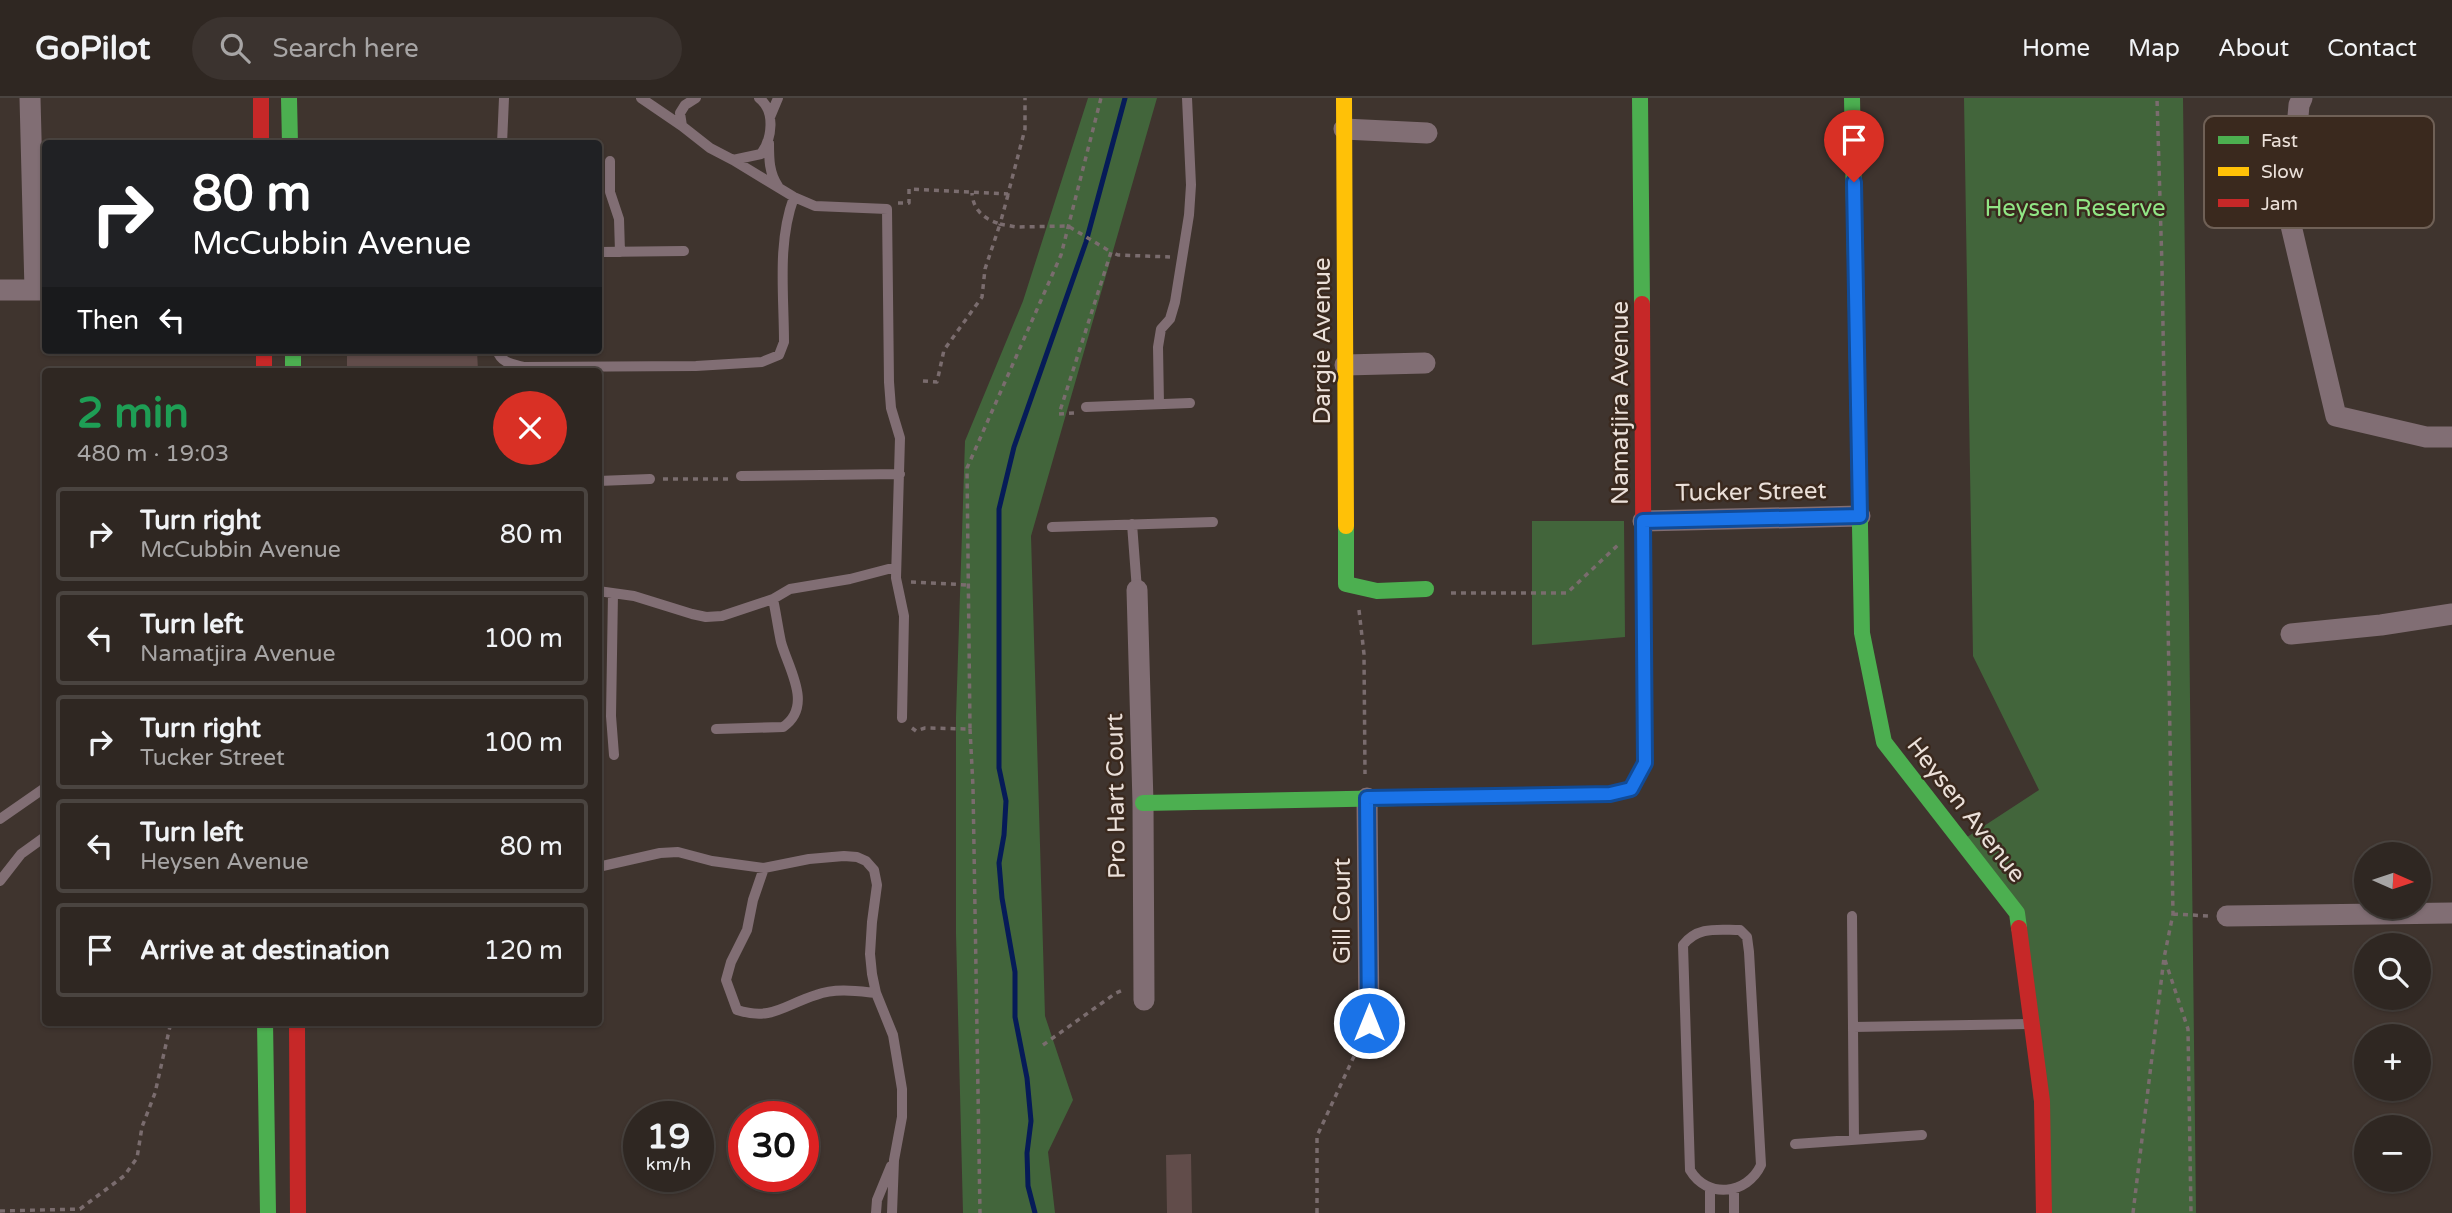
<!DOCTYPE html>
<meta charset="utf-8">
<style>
body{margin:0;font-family:"Varela Round",sans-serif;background:#3b332f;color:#f1f3f6;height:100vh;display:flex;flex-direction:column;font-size:26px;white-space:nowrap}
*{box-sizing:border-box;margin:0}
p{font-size:23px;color:#a7a5a5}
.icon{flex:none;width:38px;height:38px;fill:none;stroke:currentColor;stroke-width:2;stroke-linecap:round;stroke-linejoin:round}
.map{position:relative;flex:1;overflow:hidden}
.side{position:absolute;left:42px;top:270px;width:560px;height:658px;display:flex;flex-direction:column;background:#2f2722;border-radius:7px;box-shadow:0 2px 5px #0004,0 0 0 2px #4a4440}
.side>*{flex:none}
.guide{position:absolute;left:42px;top:42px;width:560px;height:214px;border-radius:7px;box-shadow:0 2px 5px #0004,0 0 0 2px #4a4440;background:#202124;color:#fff;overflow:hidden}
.needle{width:46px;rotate:93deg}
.fabs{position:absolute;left:2354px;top:744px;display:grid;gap:14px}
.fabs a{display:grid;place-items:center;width:77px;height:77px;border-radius:50%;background:#2f2722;box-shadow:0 2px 5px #0004,0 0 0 2px #4a4440;font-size:35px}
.speed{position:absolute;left:623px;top:1003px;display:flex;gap:14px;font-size:35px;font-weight:700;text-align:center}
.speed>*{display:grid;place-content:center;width:91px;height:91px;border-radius:50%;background:#2f2722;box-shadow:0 2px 5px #0004,0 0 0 2px #4a4440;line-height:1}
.speed small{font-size:18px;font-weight:400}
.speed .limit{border:10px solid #d22;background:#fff;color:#111}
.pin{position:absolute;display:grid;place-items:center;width:60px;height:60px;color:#fff;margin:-72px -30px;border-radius:50% 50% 50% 0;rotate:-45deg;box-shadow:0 0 7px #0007}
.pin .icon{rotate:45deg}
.me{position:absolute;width:77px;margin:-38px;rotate:0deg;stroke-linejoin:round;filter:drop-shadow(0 0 5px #0008)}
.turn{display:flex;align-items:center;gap:24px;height:147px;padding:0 35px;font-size:32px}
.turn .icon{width:91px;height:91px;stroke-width:2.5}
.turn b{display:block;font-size:49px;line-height:60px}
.then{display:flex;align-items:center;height:66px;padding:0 35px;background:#0003;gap:14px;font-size:26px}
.round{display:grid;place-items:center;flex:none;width:74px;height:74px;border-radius:37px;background:#3b332f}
.summary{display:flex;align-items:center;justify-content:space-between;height:119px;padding:0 35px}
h1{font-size:42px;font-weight:700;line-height:52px;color:#1e9e55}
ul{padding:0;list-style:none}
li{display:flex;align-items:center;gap:21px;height:94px;margin:0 14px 10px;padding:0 21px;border:4px solid #4a4440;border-radius:7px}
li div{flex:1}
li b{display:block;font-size:26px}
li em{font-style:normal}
header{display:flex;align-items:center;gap:42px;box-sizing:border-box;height:98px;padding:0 35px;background:#2f2722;border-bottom:2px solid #4a4440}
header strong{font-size:33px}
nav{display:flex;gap:38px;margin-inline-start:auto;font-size:24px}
.search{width:490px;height:63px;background:#3b332f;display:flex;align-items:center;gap:18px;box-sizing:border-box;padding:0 24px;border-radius:38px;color:#a7a5a5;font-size:26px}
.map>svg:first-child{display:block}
</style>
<header>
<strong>GoPilot</strong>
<div class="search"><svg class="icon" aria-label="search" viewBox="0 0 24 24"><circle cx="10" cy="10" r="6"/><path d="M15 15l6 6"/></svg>Search here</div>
<nav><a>Home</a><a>Map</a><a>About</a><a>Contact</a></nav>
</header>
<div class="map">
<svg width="2452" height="1115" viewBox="0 0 2452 1115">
<rect width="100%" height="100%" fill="#3f342e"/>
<path fill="#42653b" d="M1088,0h69l-126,438 14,480 28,84 -25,52 7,61h-92l-7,-279v-217l9,-276 58,-140z
M1964,0h219l13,1115h-152l-27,-300 -56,-72 78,-51 -66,-134z
M1532,423h92l1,116 -93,8z"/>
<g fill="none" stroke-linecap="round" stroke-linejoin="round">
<path stroke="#061b58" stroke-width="5" d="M1035,1115l-7,-27 -1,-33 4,-32 -4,-43 -12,-61v-45l-13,-74 -3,-35 5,-28 2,-34 -7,-33v-259l15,-62 72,-205 39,-144"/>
</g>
<path fill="#614c4a" d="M347,252h130l1,21h-131z
M1191,1056l1,59h-25l-1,-58z"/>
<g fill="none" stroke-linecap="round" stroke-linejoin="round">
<path stroke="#7a6c6e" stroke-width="3.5" stroke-dasharray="5 5" stroke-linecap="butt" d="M1008,97l-8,29 16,3 52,-1 43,26
M898,105h11v-14l99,5 17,-65v-31
M923,283l14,1 7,-32 38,-53 3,-28 15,-45c-16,-5 -27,-14 -28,-31
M1074,315l-15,1 52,-162 7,3 52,2
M663,381h66
M911,484l57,3
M1451,495h116l52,-49
M1359,512l5,44 1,120
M912,630l4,3 9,-3 45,1 -3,-261 94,-213 40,-157
M970,631l3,58 7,426
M2173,816l36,2
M2165,862l23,69 3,184
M1043,947l73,-52 9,-4
M0,1113l80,-2 44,-33 13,-18 5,-31 13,-34 16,-71
M1317,1115v-77l45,-97
M2133,1115l31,-255 9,-44 -11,-647 -5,-169"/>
<path stroke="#816e74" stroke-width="10" d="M641,0l41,28
M696,0l-11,7 -5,8 2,13 28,22 23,12 28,-6c11,-15 15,-43 -2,-56
M770,19l8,-19
M769,45c0,16 0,30 9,43
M502,46l2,-46
M733,62l61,37 21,9 72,3 2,173 2,26 9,30 -4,140 8,38 -2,102
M610,63v31l9,27 1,33
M598,154l86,-1
M497,252c4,13 15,14 27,17l172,-1 66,-4 17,-7 5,-13c0,-48 -7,-99 10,-145
M1159,306l-1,-57 3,-18 9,-10 5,-17 14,-87 2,-30 -4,-87
M1086,309l104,-4
M741,378l159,-2
M598,383l52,-2
M1132,426l5,66
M1052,429l161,-5
M598,493l36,5 58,18 14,3 16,-1 51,-17 17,-10 60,-10 46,-12
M613,495l-2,123 3,39
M716,631l67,-2c31,-21 5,-59 -2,-85 -3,-14 -5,-29 -8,-43
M0,721l46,-32
M598,769l62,-14 18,-1 34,9 52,7
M0,783l21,-27 25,-18
M1852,818l2,223
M1740,832l7,7 2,15 12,213c-14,30 -54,34 -71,5l-7,-225c15,-19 34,-15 57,-15z
M876,895c-20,-2 -40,-5 -60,2 -32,10 -44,26 -79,15l-11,-30 5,-18 16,-32 6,-30 11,-32 45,-9 35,-3 13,1 9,4 8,9 3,15 -5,37 -2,32 2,20 4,19 17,42 9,54v28l-8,43 -2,53
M1853,929l176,-3
M1795,1046l127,-9
M1734,1091v24
M876,1115l1,-13 14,-34
M1710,1115v-25"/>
<path stroke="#816e74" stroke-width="21" d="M30,0l5,192
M2302,0l-3,7 -10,112 47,199 90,21h26
M1344,31l83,4
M0,192h46
M1345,267l80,-2
M1643,423l217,-5
M1137,492l6,213 1,197
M2291,536l90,-9 71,-11
M1367,700l2,225
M2227,818l225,-3"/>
<path stroke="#4caf50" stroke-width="16" d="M289,0l1,46
M1640,0l2,206
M1852,0l10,535 22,109 133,171 2,15
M293,252v21
M1346,428v58l31,7 49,-2
M1143,705l467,-9 21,-5 14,-26 -1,-95
M265,924l3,191"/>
<path stroke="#ffc107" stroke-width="16" d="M1344,0l2,428"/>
<path stroke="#c62828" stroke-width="16" d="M261,0v46
M1642,206l2,364
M264,252v21
M2019,830l23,173 2,112
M297,924l1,191"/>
</g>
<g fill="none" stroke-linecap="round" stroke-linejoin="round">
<defs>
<path id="route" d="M1369,925l-2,-225 243,-4 21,-5 14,-26 -2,-242 217,-5 -6,-334"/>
</defs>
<use href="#route" stroke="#114b97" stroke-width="18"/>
<use href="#route" stroke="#1a73e8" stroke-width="12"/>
</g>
<g text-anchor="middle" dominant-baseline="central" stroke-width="5" stroke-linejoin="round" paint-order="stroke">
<g font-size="24" fill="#91e685" stroke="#3a291e">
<text x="2075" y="110">Heysen Reserve</text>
</g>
<g font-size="24" fill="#ebe0d9" stroke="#3a291e">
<text transform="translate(1322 243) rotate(-90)">Dargie Avenue</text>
<text transform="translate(1620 305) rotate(-90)">Namatjira Avenue</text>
<text transform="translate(1751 394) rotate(-1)">Tucker Street</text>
<text transform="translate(1116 698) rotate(-91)">Pro Hart Court</text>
<text transform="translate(1966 712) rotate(52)">Heysen Avenue</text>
<text transform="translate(1342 813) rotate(-90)">Gill Court</text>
</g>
</g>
<rect x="2204" y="18" width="230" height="112" rx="10" fill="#3a291e" stroke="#6f6056" stroke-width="2"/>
<rect x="2218" y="38" width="31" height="8" fill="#4caf50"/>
<rect x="2218" y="69" width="31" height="9" fill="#ffc107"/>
<rect x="2218" y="101" width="31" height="8" fill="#c62828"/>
<g font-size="19" fill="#ebe0d9">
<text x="2261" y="49">Fast</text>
<text x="2261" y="80">Slow</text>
<text x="2261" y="112">Jam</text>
</g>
</svg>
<div class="fabs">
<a><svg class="needle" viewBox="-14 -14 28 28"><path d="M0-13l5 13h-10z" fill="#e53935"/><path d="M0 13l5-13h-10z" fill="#a7a5a5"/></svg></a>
<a><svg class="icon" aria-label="search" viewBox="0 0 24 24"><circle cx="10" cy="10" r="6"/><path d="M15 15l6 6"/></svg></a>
<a>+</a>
<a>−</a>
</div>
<div class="speed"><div>19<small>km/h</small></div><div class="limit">30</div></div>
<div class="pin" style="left:1854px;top:84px;background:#d93025"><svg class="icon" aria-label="arrive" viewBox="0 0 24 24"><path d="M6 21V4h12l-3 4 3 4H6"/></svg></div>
<svg class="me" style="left:1369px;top:925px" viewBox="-20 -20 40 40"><circle r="17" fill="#1a73e8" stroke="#fff" stroke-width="3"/><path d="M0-11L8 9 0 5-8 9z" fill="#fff"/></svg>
<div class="guide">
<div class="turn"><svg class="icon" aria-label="right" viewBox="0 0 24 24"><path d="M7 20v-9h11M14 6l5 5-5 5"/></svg><div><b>80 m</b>McCubbin Avenue</div></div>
<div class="then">Then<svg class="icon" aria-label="left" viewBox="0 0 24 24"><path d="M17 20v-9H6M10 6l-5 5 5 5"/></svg></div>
</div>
<section class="side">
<div class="summary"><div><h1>2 min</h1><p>480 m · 19:03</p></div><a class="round" style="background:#d93025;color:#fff"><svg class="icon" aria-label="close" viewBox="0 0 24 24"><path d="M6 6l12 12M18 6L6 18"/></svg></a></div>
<ul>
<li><svg class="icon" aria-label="right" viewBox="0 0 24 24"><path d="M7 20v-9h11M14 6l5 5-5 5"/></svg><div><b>Turn right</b><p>McCubbin Avenue</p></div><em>80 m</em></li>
<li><svg class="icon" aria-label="left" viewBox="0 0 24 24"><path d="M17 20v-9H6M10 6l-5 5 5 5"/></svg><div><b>Turn left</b><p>Namatjira Avenue</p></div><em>100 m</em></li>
<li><svg class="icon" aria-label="right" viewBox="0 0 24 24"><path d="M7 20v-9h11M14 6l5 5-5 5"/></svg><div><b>Turn right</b><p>Tucker Street</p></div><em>100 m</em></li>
<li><svg class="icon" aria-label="left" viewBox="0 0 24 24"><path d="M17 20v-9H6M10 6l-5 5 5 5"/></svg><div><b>Turn left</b><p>Heysen Avenue</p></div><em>80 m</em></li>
<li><svg class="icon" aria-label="arrive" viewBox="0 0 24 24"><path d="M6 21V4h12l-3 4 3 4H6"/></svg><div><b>Arrive at destination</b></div><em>120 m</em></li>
</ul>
</section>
</div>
